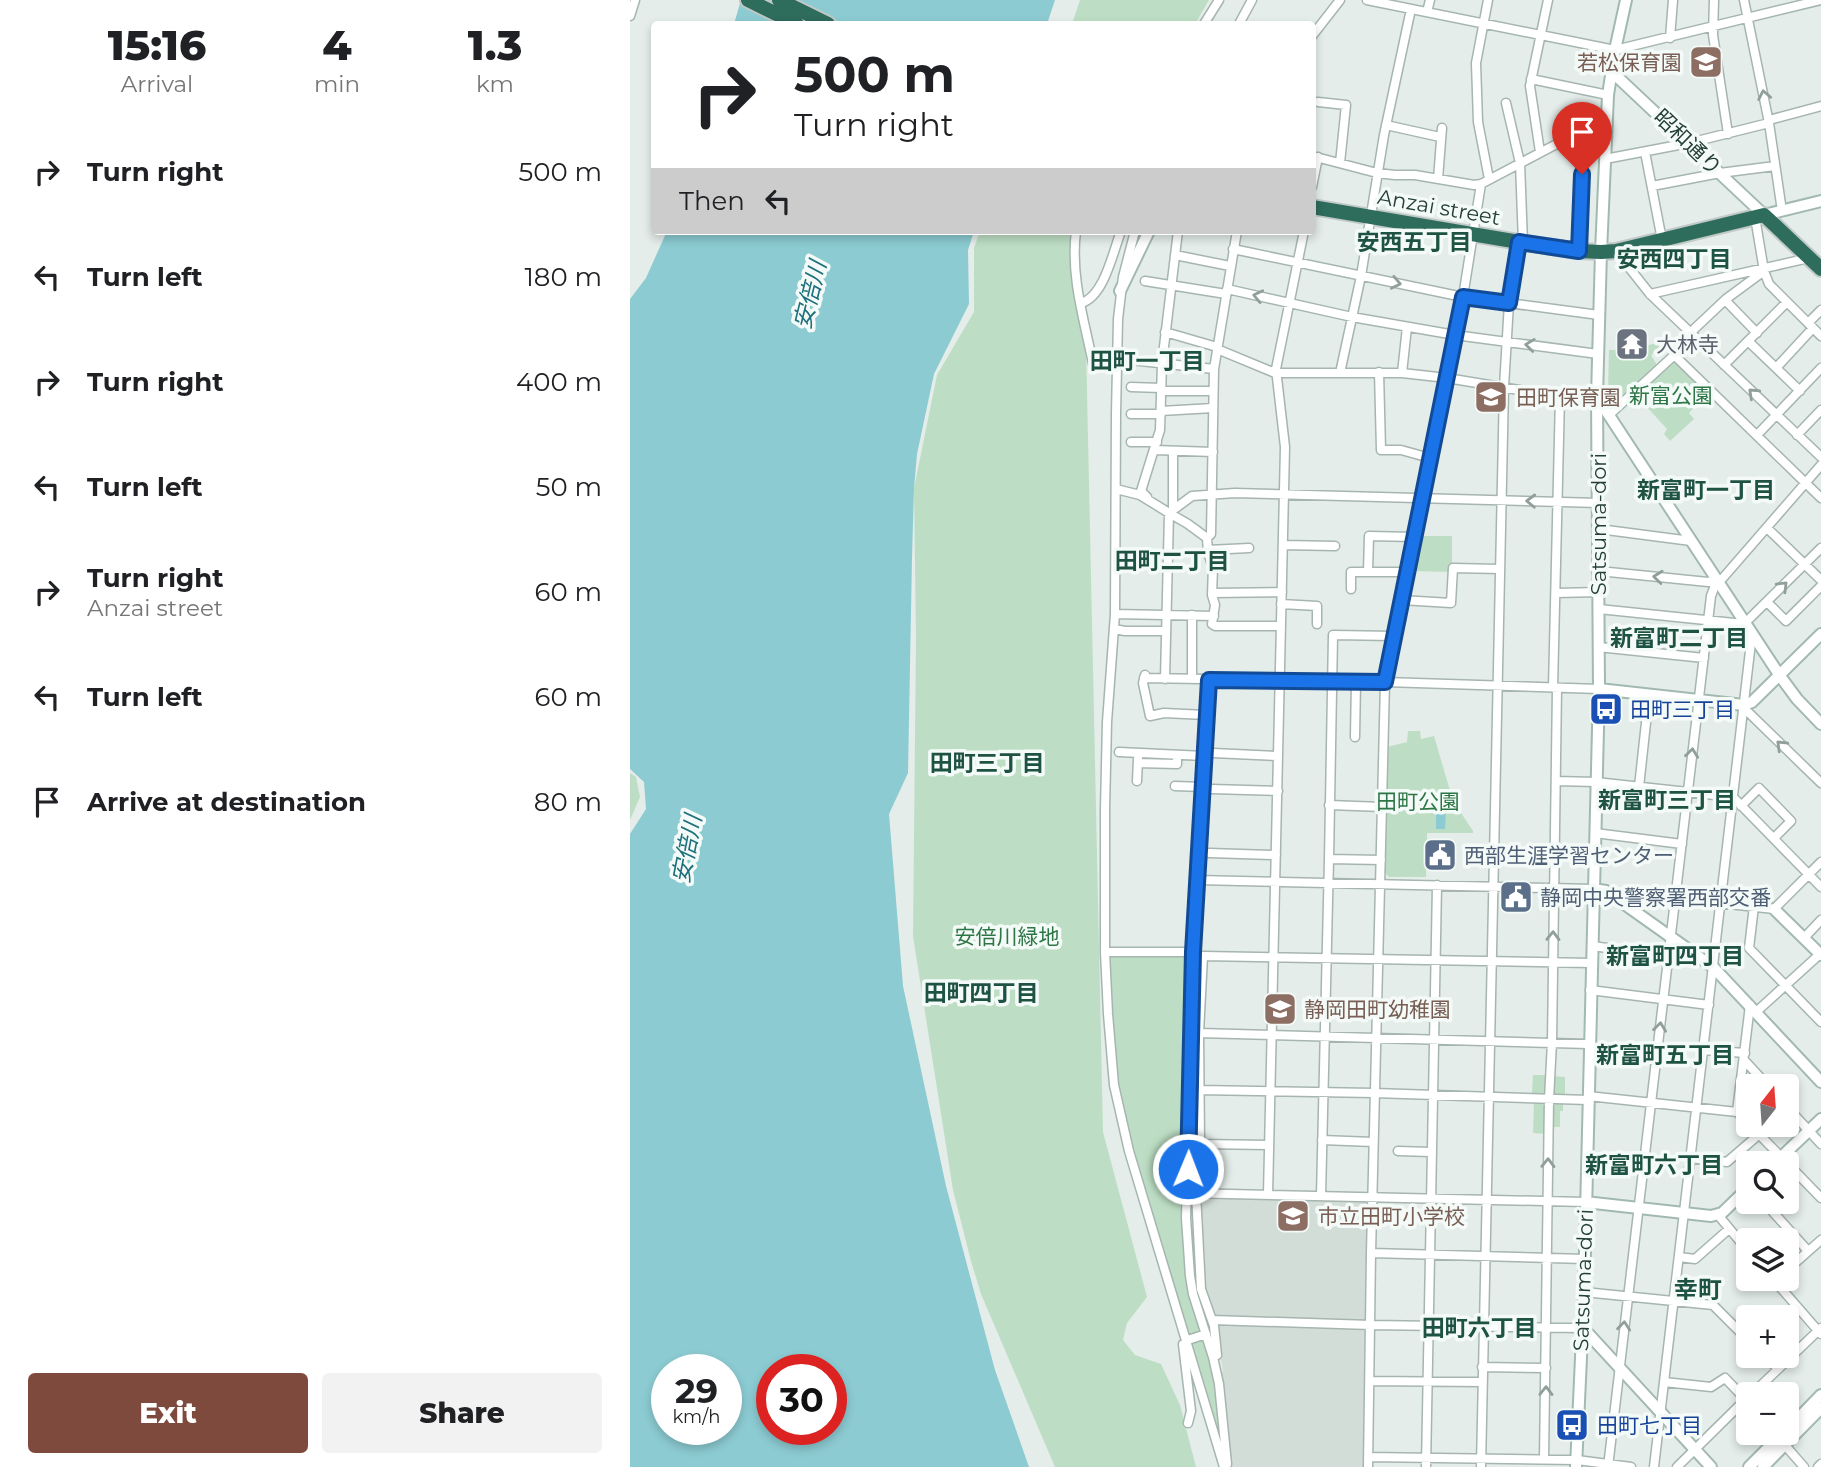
<!DOCTYPE html>
<meta charset="utf-8">
<style>
body{margin:0;font-family:Montserrat,"Noto Sans JP",sans-serif;background:#f2f2f2;color:#202124;height:100vh;display:flex;flex-direction:column;font-size:26px;white-space:nowrap}
*{box-sizing:border-box;margin:0}
p{font-size:23px;color:#757577}
.icon{flex:none;width:38px;height:38px;fill:none;stroke:currentColor;stroke-width:2;stroke-linecap:round;stroke-linejoin:round}
.map{position:relative;flex:1;overflow:hidden}
.sheet{display:flex;flex-direction:column;background:#fff;width:630px}
.sheet>*{flex:none}
.top-card{position:absolute;left:21px;top:21px;width:665px;height:214px;border-radius:7px;box-shadow:0 4px 10px #0003;background:#fff;color:#202124;overflow:hidden}
.needle{width:46px;rotate:17deg}
.fabs{position:absolute;left:1106px;top:1074px;display:grid;gap:14px}
.fabs a{display:grid;place-items:center;width:63px;height:63px;border-radius:7px;background:#fff;box-shadow:0 4px 10px #0003;font-size:35px}
.speed{position:absolute;left:21px;top:1354px;display:flex;gap:14px;font-size:35px;font-weight:700;text-align:center}
.speed>*{display:grid;place-content:center;width:91px;height:91px;border-radius:50%;background:#fff;box-shadow:0 4px 10px #0003;line-height:1}
.speed small{font-size:18px;font-weight:400}
.speed .limit{border:10px solid #d22;background:#fff;color:#111}
.pin{position:absolute;display:grid;place-items:center;width:60px;height:60px;color:#fff;margin:-72px -30px;border-radius:50% 50% 50% 0;rotate:-45deg;box-shadow:0 0 7px #0007}
.pin .icon{rotate:45deg}
.me{position:absolute;width:77px;margin:-38px;rotate:1deg;stroke-linejoin:round;filter:drop-shadow(0 0 5px #0008)}
.turn{display:flex;align-items:center;gap:24px;height:147px;padding:0 28px;font-size:32px}
.turn .icon{width:91px;height:91px;stroke-width:2.5}
.turn b{display:block;font-size:49px;line-height:60px}
.then{display:flex;align-items:center;height:66px;padding:0 28px;background:#0003;gap:14px;font-size:26px}
.eta{display:flex;justify-content:space-evenly;align-items:center;height:119px;text-align:center}
.eta b{font-size:42px;font-weight:800;line-height:49px}
.action{display:flex;gap:14px;margin-top:auto;padding:14px 28px}
.action a{flex:1;height:80px;border-radius:7px;background:#7e4a3e;color:#fff;font-size:28px;font-weight:800;line-height:80px;text-align:center}
.action a+a{background:#f2f2f2;color:#202124}
ul{padding:0;list-style:none}
li{display:flex;align-items:center;gap:21px;height:105px;padding:0 28px}
li div{flex:1}
li b{display:block;font-size:26px}
li em{font-style:normal}
main{display:flex;flex:1;min-height:0}
.map>svg:first-child{display:block}
</style>
<main>
<section class="sheet">
<div class="eta">
<div><b>15:16</b><p>Arrival</p></div>
<div><b>4</b><p>min</p></div>
<div><b>1.3</b><p>km</p></div>
</div>
<ul>
<li><svg class="icon" aria-label="right" viewBox="0 0 24 24"><path d="M7 20v-9h11M14 6l5 5-5 5"/></svg><div><b>Turn right</b></div><em>500 m</em></li>
<li><svg class="icon" aria-label="left" viewBox="0 0 24 24"><path d="M17 20v-9H6M10 6l-5 5 5 5"/></svg><div><b>Turn left</b></div><em>180 m</em></li>
<li><svg class="icon" aria-label="right" viewBox="0 0 24 24"><path d="M7 20v-9h11M14 6l5 5-5 5"/></svg><div><b>Turn right</b></div><em>400 m</em></li>
<li><svg class="icon" aria-label="left" viewBox="0 0 24 24"><path d="M17 20v-9H6M10 6l-5 5 5 5"/></svg><div><b>Turn left</b></div><em>50 m</em></li>
<li><svg class="icon" aria-label="right" viewBox="0 0 24 24"><path d="M7 20v-9h11M14 6l5 5-5 5"/></svg><div><b>Turn right</b><p>Anzai street</p></div><em>60 m</em></li>
<li><svg class="icon" aria-label="left" viewBox="0 0 24 24"><path d="M17 20v-9H6M10 6l-5 5 5 5"/></svg><div><b>Turn left</b></div><em>60 m</em></li>
<li><svg class="icon" aria-label="arrive" viewBox="0 0 24 24"><path d="M6 21V4h12l-3 4 3 4H6"/></svg><div><b>Arrive at destination</b></div><em>80 m</em></li>
</ul>
<div class="action"><a>Exit</a><a>Share</a></div>
</section>
<div class="map">
<svg width="1191" height="1467" viewBox="0 0 1191 1467">
<rect width="100%" height="100%" fill="#e4ede9"/>
<path fill="#d2ddd8" d="M571,1196l167,4 -2,121 -153,-4 -10,-28 -5,-90z
M587,1323l148,4 -2,140h-133l-9,-93 2,-3 -3,-17z"/>
<path fill="#bddec4" d="M450,0h129l-14,24h-123z
M350,231h91l-1,5 7,66 9,43 17,787 44,165 -20,26 -4,17 12,15 26,9 19,41 16,62h-141l-74,-173 -10,-33 -18,-71 -40,-254 3,-298 -2,-150 23,-113 37,-63v-64z
M1037,340l1,3 -17,12 6,10 -34,31 -15,-4 1,-42h10l1,-4 2,-1 3,10 17,-5v-3z
M1042,361h5l31,31 -19,21 5,6 -24,22 -6,-7 3,-5 -31,-34z
M788,536h34v36l-41,-1z
M778,731h12l1,8 13,-3 19,65 20,30v2h-46l-1,44h-37l-5,-5 3,-125 20,-5z
M0,773l6,4 4,20 -10,23z
M477,954h79l2,5 -4,256 18,116 14,57 9,75 -91,-306 -13,-52 -11,-100z
M903,1075h14v16l-5,3h-10z
M922,1076l13,1v18h-11l-3,-3z
M904,1100l10,1 2,3v30l-13,-1z
M923,1101h10v10h-3v16h-9v-23z"/>
<path fill="#8ccbd2" fill-rule="evenodd" d="M111,0h314l-8,24h-313z
M37,231h307l-6,19 1,54 -35,70 -17,80 -3,34 -2,70 -4,215 -19,41 14,172 43,200 49,184 34,97h-399v-633l16,-25 -2,-27 -14,-13v-470l16,-21zM96,1370v60h-59v-60zM142,1370h59v60h-59z
M806,809h10l-1,20h-9z"/>
<g fill="none" stroke-linecap="round" stroke-linejoin="round">
<defs>
<path id="street" d="M737,0l248,50 206,-50
M858,0l-12,63 2,59 11,57
M1084,0l-1,35 15,99
M1114,0l25,123 13,88
M797,12l3,-12
M0,16l5,-16
M574,24l15,-24
M609,24l13,-24
M682,36l28,-36
M1040,38l3,-38
M901,79l77,16
M688,102l28,3 -6,58
M876,103l14,60 3,80
M1139,120l52,-14
M756,125l54,12
M910,152l-10,-66 18,-86
M1015,152l17,88
M682,156l65,17 18,2h20l59,10 7,-1 125,-66
M975,159l84,-16 80,-20
M808,179l4,-51
M1022,186l68,-13 55,-7
M682,187l6,-30
M1125,217l9,54 5,13 52,52
M446,231c-6,46 9,92 18,137
M505,231l-12,46 -5,42 -2,95 -1,200 -8,108 -2,88v142l3,62 6,71 15,66 95,316
M603,249l230,48 136,18
M949,251l5,-123
M986,251l34,43 171,163
M545,255l55,11
M515,281l81,13
M597,289l125,28 103,18 143,19
M1020,294l159,-36
M1095,300l32,33
M451,303c23,-6 32,-51 40,-72
M1178,323l13,-13
M535,332l52,15
M1060,333l36,-34 38,-28
M1118,341l52,50
M587,349l58,24h127l45,5 150,25
M1044,355l147,143
M501,360l83,9
M1094,365l63,-63
M1146,368l37,-40
M749,372l2,78h20l29,8
M710,373l21,-97 23,-141 27,-126
M772,373l5,-46
M501,387l30,1
M531,391h52
M531,411l52,-3
M501,414h30
M979,415l85,-78
M1127,435l64,-67
M1167,435l24,-25
M501,442h26
M525,450l58,2
M543,452v58
M486,489l24,6 29,18 23,-17 43,-3 364,10
M517,497l-6,-6 19,-61 2,-67 16,-132
M1137,528l54,52
M969,529l92,12
M577,538l4,-4 3,-165 23,-138
M653,545l52,1
M578,550l41,-2
M969,571l109,11 14,-3 99,-114
M738,572l1,-36 45,1
M721,589v-17h56
M582,593l70,-1
M926,593l43,-1
M771,600l50,3 2,-35 47,1
M1137,602l19,19 35,-35
M651,604l36,2v18
M969,609l145,15 77,-76
M485,614l99,2
M562,615v64
M484,629l11,2h41
M968,647l106,11
M515,675l-2,8 7,33 14,-3 42,2
M514,678l241,4 214,7
M535,679l4,-166 19,11 19,14 1,15 5,14 -1,28 3,10 -3,19 3,2h66
M579,680l-16,272 -7,266 4,58 3,18 20,63 6,27 8,80
M923,688l7,-292
M1114,706l3,5 74,72
M725,737l1,-55
M489,752l85,4
M583,753l65,3
M508,763l39,1v-9
M507,781l1,-22
M926,781l40,1 137,15 88,90
M545,786l27,1
M1009,787l10,-92
M581,789l67,2
M699,805l53,2
M1111,806l18,-18 32,33 -17,17
M965,833l87,11
M579,853l67,2
M751,860l-52,-1 4,-224 61,1
M567,880l396,9
M1045,898l99,11 47,-47
M1124,906l-5,42 72,74
M1174,938l17,-18
M962,946l76,10
M475,952h88
M960,990l119,15
M1126,1012l64,-58
M569,1033l390,11
M1073,1050l42,3
M1114,1060l25,27
M569,1090l175,3 214,7
M958,1096l149,16 11,11
M1157,1107l34,37
M1107,1112l13,-107
M1120,1125l71,73
M692,1140l51,2
M639,1145l-69,-1 -1,-111 4,-77 388,7
M768,1151l33,1
M1060,1158l37,4 43,-37
M557,1193l398,9
M566,1193l5,96 13,37 3,29
M638,1195l17,-748 -9,-78 28,-138
M691,1196l8,-337
M1134,1202l44,49
M1088,1215l30,36
M741,1253l213,6
M1049,1257l16,2 34,-30
M1157,1270l34,-30
M1143,1279l48,55
M954,1292l129,13 35,35
M582,1320l159,5 212,3
M1135,1356l13,13
M852,1367l64,1
M740,1381l112,1
M1034,1382l47,5 14,-9 23,24
M1121,1395l70,-67
M558,1423l3,-12 -8,-67 5,-4 18,-6
M1153,1443l21,24
M738,1457l209,3 54,7
M914,1459l5,-360 3,-57 5,-354
M738,1467l3,-214 14,-571 78,-385 18,-113
M796,1467l11,-582
M851,1467l23,-1080 5,-84 10,-61
M978,1467l103,-871 6,-16
M1024,1467l98,-833
M1047,1467l71,-70
M1188,1467l3,-3"/>
<path id="secondary" d="M981,71l153,144
M1130,216l61,-15
M490,291l29,-60
M967,397l183,279 17,23 24,25
M969,689l145,16 8,-3 69,-68
M963,889l13,2 107,76 108,115
M1144,909l47,46
M1144,1164l47,-45
M955,1202l126,14 11,-3 26,-25
M953,1328l128,139
M1157,1430l34,-35
M946,1467l8,-175 15,-603 -2,-292 4,-145 7,-157 7,-45 11,-50
M1119,1467l34,-34
M1133,1467l58,-59"/>
<path id="highway" d="M118,0l49,24
M149,0l49,24
M682,207l207,35 60,9 22,1 15,-1 148,-36 57,54"/>
</defs>
<use href="#street" stroke="#a6b5b0" stroke-width="11"/>
<use href="#secondary" stroke="#a2b9b0" stroke-width="14"/>
<use href="#highway" stroke="#c1c9c7" stroke-width="18"/>
<use href="#street" stroke="#fff" stroke-width="8"/>
<use href="#secondary" stroke="#fff" stroke-width="10"/>
<use href="#highway" stroke="#2e6c5c" stroke-width="14"/>
</g>
<defs><path id="oneway-chevron" d="M-2-3.5L2.5 0L-2 3.5" fill="none" stroke-width="1.6" stroke-linecap="round" stroke-linejoin="round" transform="scale(1.75)"/></defs>
<g stroke="#919f9a">
<use href="#oneway-chevron" transform="translate(1134 95) rotate(-101)"/>
<use href="#oneway-chevron" transform="translate(766 283) rotate(12)"/>
<use href="#oneway-chevron" transform="translate(628 296) rotate(-168)"/>
<use href="#oneway-chevron" transform="translate(900 345) rotate(-173)"/>
<use href="#oneway-chevron" transform="translate(1123 393) rotate(-137)"/>
<use href="#oneway-chevron" transform="translate(901 501) rotate(-178)"/>
<use href="#oneway-chevron" transform="translate(1028 577) rotate(-174)"/>
<use href="#oneway-chevron" transform="translate(1153 586) rotate(-45)"/>
<use href="#oneway-chevron" transform="translate(1151 745) rotate(-136)"/>
<use href="#oneway-chevron" transform="translate(1062 753) rotate(-83)"/>
<use href="#oneway-chevron" transform="translate(923 936) rotate(-89)"/>
<use href="#oneway-chevron" transform="translate(1030 1027) rotate(-83)"/>
<use href="#oneway-chevron" transform="translate(918 1163) rotate(-89)"/>
<use href="#oneway-chevron" transform="translate(994 1326) rotate(-84)"/>
<use href="#oneway-chevron" transform="translate(916 1391) rotate(-89)"/>
</g>
<g fill="none" stroke-linecap="round" stroke-linejoin="round">
<defs>
<path id="route" d="M558,1169l5,-217 16,-272 176,2 78,-385 46,6 10,-61 60,9 3,-77"/>
</defs>
<use href="#route" stroke="#114b97" stroke-width="18"/>
<use href="#route" stroke="#1a73e8" stroke-width="12"/>
</g>
<defs>
<symbol id="school-square" viewBox="-11 -11 22 22"><rect x="-9" y="-9" width="18" height="18" rx="4" fill="#8d6e63" stroke="#f4faf7"/><path d="M0-5L7-2L0 1L-7-2ZM-4 1L0 2.5L4 1V4Q0 6-4 4Z" fill="#fff"/></symbol>
<symbol id="temple-square" viewBox="-11 -11 22 22"><rect x="-9" y="-9" width="18" height="18" rx="4" fill="#6b7280" stroke="#f4faf7"/><path d="M0-6L5-2H3V0L6.5 2.5H4V6H1.5V3h-3V6H-4V2.5H-6.5L-3 0V-2H-5Z" fill="#fff"/></symbol>
<symbol id="bus-square" viewBox="-11 -11 22 22"><rect x="-9" y="-9" width="18" height="18" rx="4" fill="#1a4fb4" stroke="#f4faf7"/><path d="M-5-6H5V4H4V6H2V4H-2V6H-4V4H-5ZM-3.5-4V0h7V-4ZM-3.5 1.2v1.5H-2V1.2ZM2 1.2v1.5H3.5V1.2Z" fill="#fff"/></symbol>
<symbol id="civic-square" viewBox="-11 -11 22 22"><rect x="-9" y="-9" width="18" height="18" rx="4" fill="#5c6f8a" stroke="#f4faf7"/><path d="M-.6-6.5H3V-4.5H.6V-3L4-1V1h2V6H-6V1h2V-1L-.6-3ZM-1.2 2.5V6h2.4V2.5Z" fill="#fff"/></symbol>
</defs>
<g fill-rule="evenodd">
<use href="#school-square" x="1057" y="43" width="38" height="38"/>
<use href="#temple-square" x="983" y="325" width="38" height="38"/>
<use href="#school-square" x="842" y="378" width="38" height="38"/>
<use href="#bus-square" x="957" y="690" width="38" height="38"/>
<use href="#civic-square" x="791" y="836" width="38" height="38"/>
<use href="#civic-square" x="867" y="878" width="38" height="38"/>
<use href="#school-square" x="631" y="990" width="38" height="38"/>
<use href="#school-square" x="644" y="1197" width="38" height="38"/>
<use href="#bus-square" x="923" y="1406" width="38" height="38"/>
</g>
<g text-anchor="middle" dominant-baseline="central" stroke-width="7" stroke-linejoin="round" paint-order="stroke">
<g font-size="21" fill="#785e54" stroke="#f4faf7" text-anchor="start">
<text x="1052" y="62" text-anchor="end">若松保育園</text>
<text x="886" y="397">田町保育園</text>
<text x="674" y="1009">静岡田町幼稚園</text>
<text x="688" y="1216">市立田町小学校</text>
</g>
<g font-size="21" fill="#233f36" stroke="#f4faf7">
<text transform="translate(1058 142) rotate(44)">昭和通り</text>
<text transform="translate(809 207) rotate(10)">Anzai street</text>
<text transform="translate(968 524) rotate(-90)">Satsuma-dori</text>
<text transform="translate(953 1280) rotate(-88)">Satsuma-dori</text>
</g>
<g font-size="21" fill="#5b616d" stroke="#f4faf7" text-anchor="start">
<text x="1026" y="344">大林寺</text>
</g>
<g font-size="21" fill="#2d7646" stroke="#f4faf7">
<text x="1041" y="395">新富公園</text>
<text x="788" y="801">田町公園</text>
<text x="377" y="936">安倍川緑地</text>
</g>
<g font-size="21" fill="#164399" stroke="#f4faf7" text-anchor="start">
<text x="1000" y="709">田町三丁目</text>
<text x="967" y="1425">田町七丁目</text>
</g>
<g font-size="21" fill="#4e5e75" stroke="#f4faf7" text-anchor="start">
<text x="834" y="855">西部生涯学習センター</text>
<text x="910" y="897">静岡中央警察署西部交番</text>
</g>
<g font-size="23" font-weight="bold" fill="#1e5243" stroke="#f4faf7">
<text x="784" y="242">安西五丁目</text>
<text x="1044" y="259">安西四丁目</text>
<text x="517" y="361">田町一丁目</text>
<text x="1076" y="490">新富町一丁目</text>
<text x="542" y="561">田町二丁目</text>
<text x="1049" y="638">新富町二丁目</text>
<text x="357" y="763">田町三丁目</text>
<text x="1037" y="800">新富町三丁目</text>
<text x="1045" y="956">新富町四丁目</text>
<text x="351" y="993">田町四丁目</text>
<text x="1035" y="1055">新富町五丁目</text>
<text x="1024" y="1165">新富町六丁目</text>
<text x="849" y="1328">田町六丁目</text>
</g>
<g font-size="23" font-style="italic" fill="#1c707c" stroke="#f4faf7">
<text transform="translate(180 295) rotate(-76)">安倍川</text>
<text transform="translate(57 849) rotate(-79)">安倍川</text>
</g>
<g font-size="24" font-weight="bold" fill="#1e5243" stroke="#f4faf7">
<text x="1068" y="1289">幸町</text>
</g>
</g>
</svg>
<div class="fabs">
<a><svg class="needle" viewBox="-14 -14 28 28"><path d="M0-13l5 13h-10z" fill="#e53935"/><path d="M0 13l5-13h-10z" fill="#757577"/></svg></a>
<a><svg class="icon" aria-label="search" viewBox="0 0 24 24"><circle cx="10" cy="10" r="6"/><path d="M15 15l6 6"/></svg></a>
<a><svg class="icon" aria-label="layers" viewBox="0 0 24 24"><path d="M12 4l9 5-9 5-9-5zM3 14l9 5 9-5"/></svg></a>
<a>+</a>
<a>−</a>
</div>
<div class="speed"><div>29<small>km/h</small></div><div class="limit">30</div></div>
<div class="pin" style="left:952px;top:174px;background:#d93025"><svg class="icon" aria-label="arrive" viewBox="0 0 24 24"><path d="M6 21V4h12l-3 4 3 4H6"/></svg></div>
<svg class="me" style="left:558px;top:1169px" viewBox="-20 -20 40 40"><circle r="17" fill="#1a73e8" stroke="#fff" stroke-width="3"/><path d="M0-11L8 9 0 5-8 9z" fill="#fff"/></svg>
<div class="top-card">
<div class="turn"><svg class="icon" aria-label="right" viewBox="0 0 24 24"><path d="M7 20v-9h11M14 6l5 5-5 5"/></svg><div><b>500 m</b>Turn right</div></div>
<div class="then">Then<svg class="icon" aria-label="left" viewBox="0 0 24 24"><path d="M17 20v-9H6M10 6l-5 5 5 5"/></svg></div>
</div>
</div>
</main>
